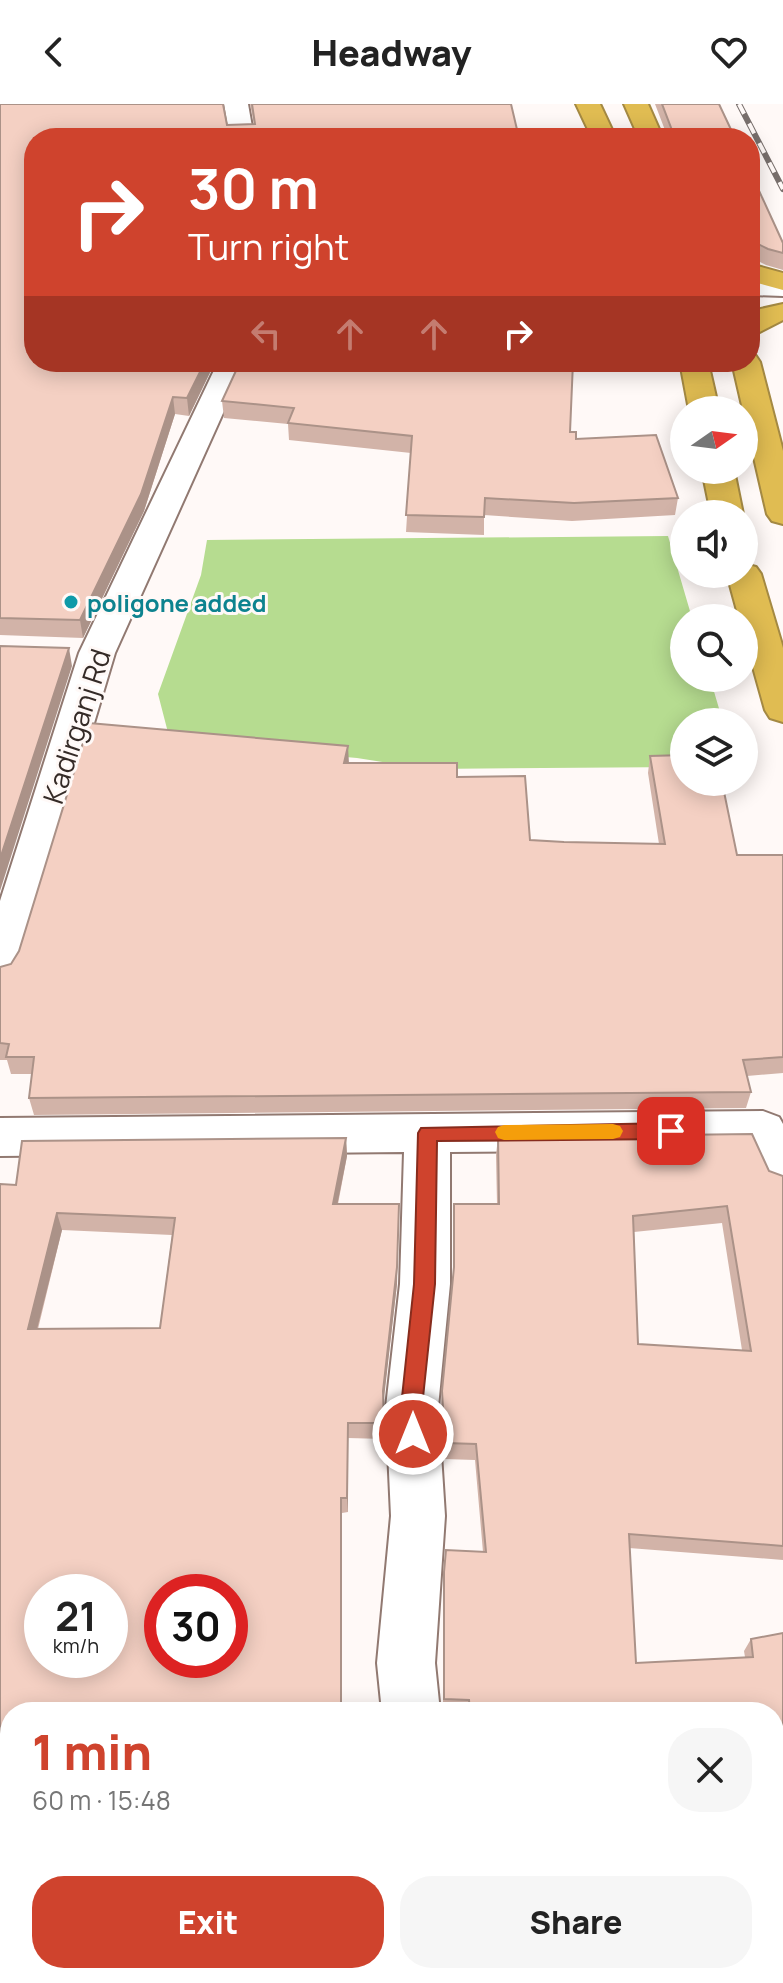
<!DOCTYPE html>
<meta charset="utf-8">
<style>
body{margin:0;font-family:Manrope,sans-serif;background:#f6f6f6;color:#222;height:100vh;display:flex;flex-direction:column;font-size:30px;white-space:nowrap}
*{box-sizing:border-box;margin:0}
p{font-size:26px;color:#767676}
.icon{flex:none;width:44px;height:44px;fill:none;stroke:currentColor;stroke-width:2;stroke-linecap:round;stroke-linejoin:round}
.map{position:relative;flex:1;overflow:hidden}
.drawer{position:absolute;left:0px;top:1598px;width:784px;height:282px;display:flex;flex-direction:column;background:#fff;border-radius:32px 32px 0 0;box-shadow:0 4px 20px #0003}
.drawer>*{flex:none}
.hud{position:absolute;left:24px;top:24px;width:736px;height:244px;border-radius:32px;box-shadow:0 4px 20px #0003;background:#cf432d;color:#fff;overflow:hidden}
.needle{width:52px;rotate:76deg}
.buttons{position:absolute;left:670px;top:292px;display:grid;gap:16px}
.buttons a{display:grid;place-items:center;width:88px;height:88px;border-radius:50%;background:#fff;box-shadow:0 4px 20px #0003;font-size:40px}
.speed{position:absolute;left:24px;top:1470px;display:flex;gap:16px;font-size:40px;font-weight:700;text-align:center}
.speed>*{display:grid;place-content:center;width:104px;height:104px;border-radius:50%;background:#fff;box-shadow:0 4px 20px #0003;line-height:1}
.speed small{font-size:20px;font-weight:400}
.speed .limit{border:12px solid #d22;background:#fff;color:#111}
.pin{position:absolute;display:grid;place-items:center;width:68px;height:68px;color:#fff;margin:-34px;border-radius:16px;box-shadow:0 4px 12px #0006}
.me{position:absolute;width:88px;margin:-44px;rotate:0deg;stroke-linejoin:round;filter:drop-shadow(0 0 6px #0008)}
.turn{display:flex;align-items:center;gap:28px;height:168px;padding:0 32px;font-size:36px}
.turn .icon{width:104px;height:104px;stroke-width:2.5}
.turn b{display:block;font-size:56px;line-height:68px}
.lanes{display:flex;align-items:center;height:76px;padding:0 32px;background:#0003;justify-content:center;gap:40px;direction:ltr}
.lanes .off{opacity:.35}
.round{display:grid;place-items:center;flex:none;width:84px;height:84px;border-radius:32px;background:#f6f6f6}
.summary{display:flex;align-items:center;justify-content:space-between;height:136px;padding:0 32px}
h1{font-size:48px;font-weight:800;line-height:60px;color:#cf432d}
.button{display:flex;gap:16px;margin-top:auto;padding:16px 32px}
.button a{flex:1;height:92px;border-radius:32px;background:#cf432d;color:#fff;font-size:32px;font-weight:800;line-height:92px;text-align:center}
.button a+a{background:#f6f6f6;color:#222}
header{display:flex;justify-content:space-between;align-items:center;height:104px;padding:0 32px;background:#fff;font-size:36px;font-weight:800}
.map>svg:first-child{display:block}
</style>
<header><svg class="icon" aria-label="back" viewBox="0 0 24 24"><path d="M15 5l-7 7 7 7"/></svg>Headway<svg class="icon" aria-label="heart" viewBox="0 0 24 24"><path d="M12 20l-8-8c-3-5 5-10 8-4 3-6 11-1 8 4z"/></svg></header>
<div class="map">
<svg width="783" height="1879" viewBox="0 0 783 1879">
<rect width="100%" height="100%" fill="#fff9f7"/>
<path fill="#b6dc90" d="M668,432l24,82h-8v60h26l13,44h-39v45l-257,2 -70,-11 -104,-9 -81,-1 -14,-54 43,-119 6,-35z"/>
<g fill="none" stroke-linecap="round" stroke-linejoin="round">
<defs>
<path id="street" d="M224,0h24l6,34h-24z
M218,258h28l-131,291 -94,314 -6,11 -15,5v-82l79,-248z
M763,1007l16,6 4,7v68l-17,-5 -17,-38 -299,3v132l-12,123 7,109 -10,147 5,49h-58l-5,-49 14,-147 -5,-109 14,-123 4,-132 -404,4v-38z
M408,1870h64l1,9h-64z"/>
<path id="secondary" d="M750,175l33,1v16l-33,-1z"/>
<path id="highway" d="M576,0h24l16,34h-24z
M624,0h24l15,34h-24z
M750,160l33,9v17l-33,-9z
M783,200v16l-33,17v-22l6,-5z
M750,250l6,2 4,6 23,89v73l-11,-3 -5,-7 -35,-152h18z
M680,258h28l11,48h-30z
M702,366h32l9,44h-32z
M744,460l12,3 5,7 22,74v74l-13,-4 -5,-8 -21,-75v-17h-5l-12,-44h17z"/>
</defs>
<use href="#street" stroke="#917971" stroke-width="4"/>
<use href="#secondary" stroke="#917971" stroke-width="4"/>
<use href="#highway" stroke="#a48943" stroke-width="4"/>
<use href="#street" fill="#fff" fill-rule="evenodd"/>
<use href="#secondary" fill="#fff" fill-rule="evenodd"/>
<use href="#highway" fill="#e0bc52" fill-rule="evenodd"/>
<defs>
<path id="rail" d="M739,0l44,85"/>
</defs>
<use href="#rail" stroke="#786f6c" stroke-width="6"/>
<use href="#rail" stroke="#fff9f7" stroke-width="4" stroke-dasharray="11" stroke-linecap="butt"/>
</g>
<path fill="#d2b3a8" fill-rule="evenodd" d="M0,0l227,21 27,-1 -4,-20h261l8,34h-485l181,224 -26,54 -14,-2 -31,97 -61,127 -83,-3z
M655,0h64l16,34h-67z
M750,67l33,72v27l-17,-5 -16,-8z
M222,297l348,31 6,7 102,59 -3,17 -103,6 -88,-6v20l-78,-3 5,-79 -122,-13 -1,-16 -64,-6z
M348,642v17l109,14 73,63 34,2 95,2 -11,-71 2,-17 87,99h46v218l-36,3 4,16 -5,16 -712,7 -5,-17 3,-24h-21l-4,-14h-7v-93l11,-3z
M498,1033l271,34 14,5v384l-154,-12 7,115 109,-6 -1,-6 7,-12 32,-6v337l-9,-75v-183h-307l-24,-1v-125l3,-36 37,2 -8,-92 -31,-1 -3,-52 12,-130 1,-73h43l-1,-49zM722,1119l20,127 -104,-6 -4,-112z
M346,1034l1,18 -9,48 59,80 -14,119 1,36 -36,-1v74l-6,1 -332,199v222h-10v-750l16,1zM62,1126l110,5 -12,93 -122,1z"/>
<path fill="#ab9288" d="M205,258h10l-26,54 -2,-18z
M173,293l2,17 -31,97 -61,127 -3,-18z
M69,544l3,18 -72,225v-32z
M348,642l1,18 -5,-1z
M346,1034l1,18 -13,65 -1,-17z
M399,1100l-2,80 -14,123v-16z
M57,1109l5,17 -29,115 -5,-16z
M348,1319v89l-1,-14z
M341,1394l1,15v199h-1z"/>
<path fill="#f4d0c3" stroke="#ab9288" stroke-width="2" fill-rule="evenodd" d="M0,0h223l4,21 28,-1 -3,-20h259l8,34h-485v224h171l-18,36 -14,-1 -32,97 -61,126 -80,-2z
M662,0h57l16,34h-60z
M750,67l33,72v10l-15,-4 -18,-9z
M240,258h333l-3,70h6v7l80,-4 22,63 -104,5 -89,-5 -1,19 -78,-2 6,-79 -124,-13 6,-15 -72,-7z
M0,542l69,2 -69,211z
M89,619l259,23 -4,17h113v14l68,-1 5,64 34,2 101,2 -15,-88 34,-1v27h38l15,73h46v202l-40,3 8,32 -722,6 5,-41h-28l3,-13 -9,-1v-76l11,-3 8,-13z
M752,1030l17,37 14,5v370l-154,-12 7,129 117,-6 -2,-18 32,-6v263l-9,-72v-112h-80l-107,-6v6h-117l-1,-12 -25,-1v-127l2,-22 40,2 -10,-108 -31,-1 -3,-52 12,-124v-63h45l-1,-67zM727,1102l24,145 -113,-7 -5,-128z
M346,1034l-13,66h66l-2,63 -14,124 1,32h-36l-1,75h-6v214h-331v214h-10v-742l16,1 6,-44zM57,1109l118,5 -15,110 -132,1zM42,1488h68v68h-68zM162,1488h68v68h-68z
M257,1870h98l1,9h-98z
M486,1870h199l2,9h-201z"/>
<path fill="#cf432d" stroke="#872c1d" stroke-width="2" d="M671,1019l7,2 3,6 -3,5 -7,3 -234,2 -2,143 -13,123 2,27 -3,7 -8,3 -7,-3 -5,-34 13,-123 4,-151 3,-5z"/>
<path fill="#f59e0b" d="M613,1020l7,2 3,5 -3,6 -7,2 -109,1 -6,-2 -3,-6 3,-5 6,-2z"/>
<circle fill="#0f9aa8" stroke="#fff9f7" stroke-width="3" cx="71" cy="498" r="8"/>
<g text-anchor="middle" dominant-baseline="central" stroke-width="6" stroke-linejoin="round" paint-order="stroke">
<g font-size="24" font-weight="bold" fill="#0d838f" stroke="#fff9f7" text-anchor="start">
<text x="87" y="498">poligone added</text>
</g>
<g font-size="28" fill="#352b27" stroke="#fff9f7">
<text transform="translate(76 622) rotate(-72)">Kadirganj Rd</text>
</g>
</g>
</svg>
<div class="buttons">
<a><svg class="needle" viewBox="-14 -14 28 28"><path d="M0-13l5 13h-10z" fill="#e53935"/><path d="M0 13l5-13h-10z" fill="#767676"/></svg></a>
<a><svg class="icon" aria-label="sound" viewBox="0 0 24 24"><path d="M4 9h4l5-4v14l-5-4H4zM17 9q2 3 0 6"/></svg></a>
<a><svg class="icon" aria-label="search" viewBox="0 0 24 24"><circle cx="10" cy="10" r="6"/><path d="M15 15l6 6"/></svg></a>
<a><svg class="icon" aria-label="layers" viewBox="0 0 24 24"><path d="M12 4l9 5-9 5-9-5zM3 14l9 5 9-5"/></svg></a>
</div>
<div class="speed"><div>21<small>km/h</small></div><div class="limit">30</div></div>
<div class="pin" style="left:671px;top:1027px;background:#d93025"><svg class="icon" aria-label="arrive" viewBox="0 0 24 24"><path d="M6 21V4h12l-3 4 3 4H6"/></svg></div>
<svg class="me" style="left:413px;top:1330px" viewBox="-20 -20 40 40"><circle r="17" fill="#cf432d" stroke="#fff" stroke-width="3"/><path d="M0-11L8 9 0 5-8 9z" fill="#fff"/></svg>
<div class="hud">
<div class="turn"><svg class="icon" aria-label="right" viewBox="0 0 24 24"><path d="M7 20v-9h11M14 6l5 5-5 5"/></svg><div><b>30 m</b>Turn right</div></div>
<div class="lanes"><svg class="icon off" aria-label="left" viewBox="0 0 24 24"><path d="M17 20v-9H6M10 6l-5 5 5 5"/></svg><svg class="icon off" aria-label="ahead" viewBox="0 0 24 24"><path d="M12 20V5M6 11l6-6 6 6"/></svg><svg class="icon off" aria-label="ahead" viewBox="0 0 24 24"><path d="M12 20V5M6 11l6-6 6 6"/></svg><svg class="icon" aria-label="right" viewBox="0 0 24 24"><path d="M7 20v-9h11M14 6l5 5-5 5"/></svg></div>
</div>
<section class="drawer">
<div class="summary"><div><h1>1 min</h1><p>60 m · 15:48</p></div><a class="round"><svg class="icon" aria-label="close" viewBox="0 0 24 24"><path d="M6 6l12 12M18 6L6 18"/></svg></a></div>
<div class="button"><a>Exit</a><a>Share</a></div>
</section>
</div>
